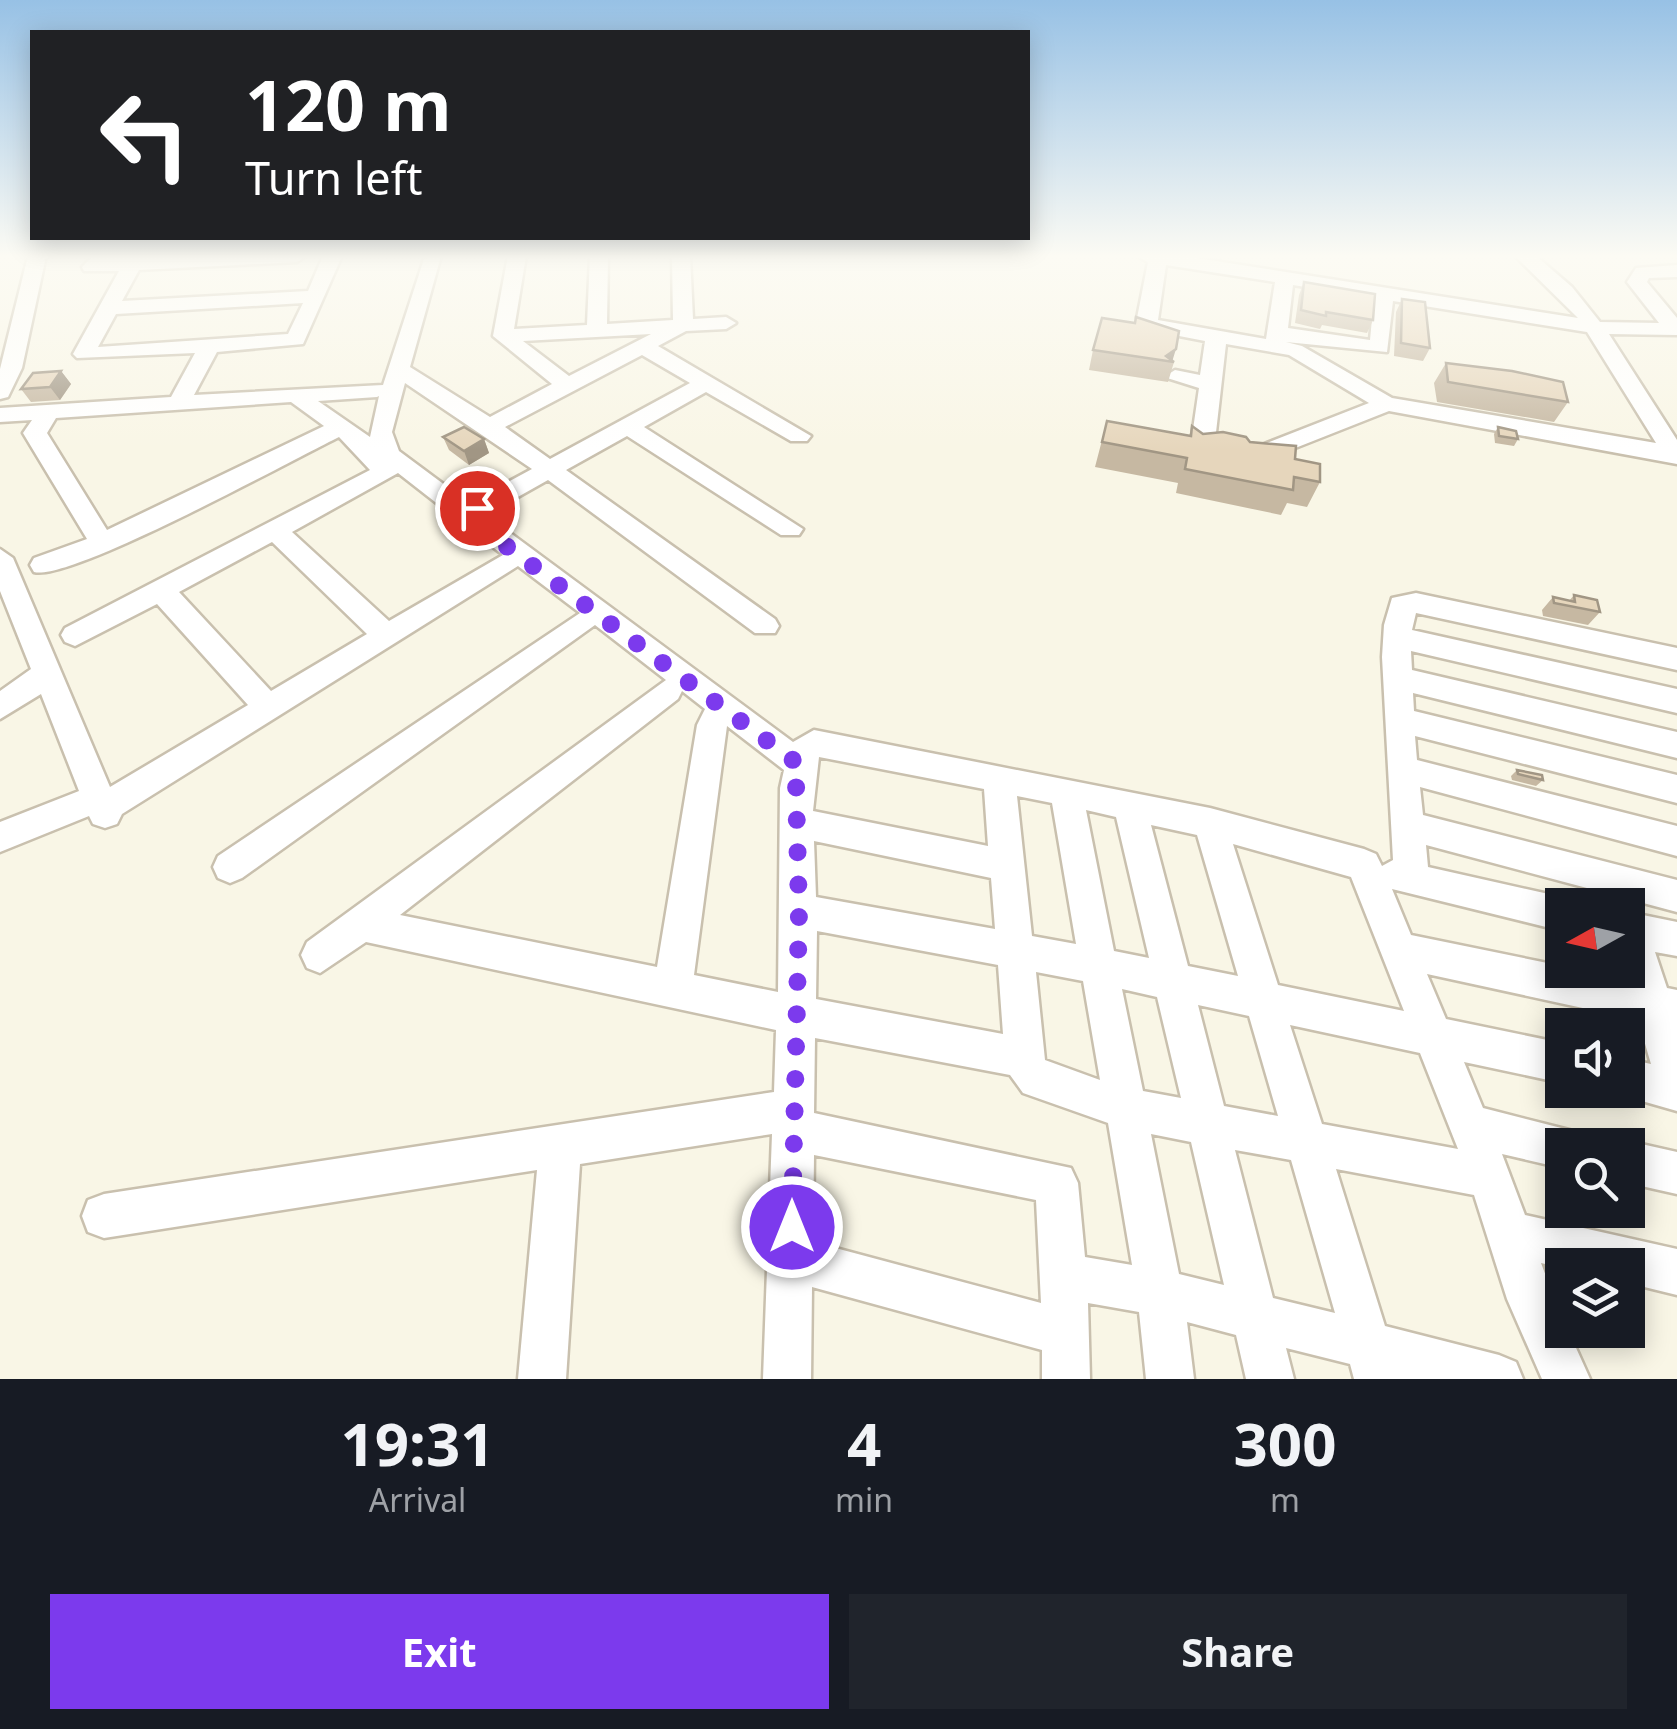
<!DOCTYPE html>
<style>
body{margin:0;font-family:"Noto Sans",sans-serif;background:#20242c;color:#f1f3f6;height:100vh;display:flex;flex-direction:column;font-size:38px;white-space:nowrap}
*{box-sizing:border-box;margin:0}
p{font-size:32px;color:#9ea1a6}
.icon{flex:none;width:55px;height:55px;fill:none;stroke:currentColor;stroke-width:2;stroke-linecap:round;stroke-linejoin:round}
.map{position:relative;height:1379px;overflow:hidden}
.drawer{display:flex;flex-direction:column;background:#171b24;flex:1}
.drawer>*{flex:none}
.top-card{position:absolute;left:30px;top:30px;width:1000px;height:210px;border-radius:0px;box-shadow:0 5px 25px #0003;background:#202124;color:#fff;overflow:hidden}
.needle{width:65px;rotate:262deg}
.fabs{position:absolute;left:1545px;top:888px;display:grid;gap:20px}
.fabs a{display:grid;place-items:center;width:100px;height:100px;border-radius:0px;background:#171b24;box-shadow:0 5px 25px #0003;font-size:50px}
.pin{position:absolute;display:grid;place-items:center;width:85px;height:85px;color:#fff;margin:-42px;border:5px solid #fff;border-radius:50%;box-shadow:0 2px 10px #0007}
.me{position:absolute;width:110px;margin:-55px;rotate:0deg;stroke-linejoin:round;filter:drop-shadow(0 0 8px #0008)}
.turn{display:flex;align-items:center;gap:35px;height:210px;padding:0 50px;font-size:45px}
.turn .icon{width:130px;height:130px;stroke-width:2.5}
.turn b{display:block;font-size:70px;line-height:85px}
.eta{display:flex;justify-content:space-evenly;align-items:center;height:170px;text-align:center}
.eta b{font-size:60px;font-weight:700;line-height:70px}
.primary-button{display:flex;gap:20px;margin-top:auto;padding:20px 50px}
.primary-button a{flex:1;height:115px;border-radius:0px;background:#7c3aed;color:#fff;font-size:40px;font-weight:700;line-height:115px;text-align:center}
.primary-button a+a{background:#20242c;color:#f1f3f6}
.map>svg:first-child{display:block}
</style>
<div class="map">
<svg width="1677" height="1379" viewBox="0 0 1677 1379">
<rect width="100%" height="100%" fill="#f9f6e6"/>
<g fill="none" stroke-linecap="round" stroke-linejoin="round">
<defs>
<path id="minor" d="M28,256h18l-24,112 -14,29 -8,2v-30z
M93,256h213l-9,6 -158,8 -17,31 186,-10 15,-35h19l-39,88 -86,8 -23,43 189,-10 41,-126 17,-3 -31,111 80,50 62,-33 -59,-48 15,-80h18l-12,73 73,-4 3,-69h18l-1,68 66,-4 -1,-64h18l3,63 33,-2 10,6 -10,6 -40,2 -28,15 153,90 -4,5h-16l-85,-49 -62,35 159,102 -4,6h-18l-154,-99 -61,34 209,149 4,7 -4,7h-20l-207,-153 -62,35 307,227 21,-12 396,78 154,41 12,5 6,12 11,-6 -11,-203 2,-32 8,-27 24,-5 261,55v22l-261,-57 -4,17 265,59v24l-266,-62 1,19 265,62v26l-264,-65 1,18 263,64v28l-262,-67 2,24 260,66v30l-257,-69 3,28 254,65v32l-251,-67 2,22 134,30 14,8h-14v26l-170,-42 19,46 151,31v4l64,9 2,-67 49,10v34l-22,-4 12,36 10,2v121l-63,-18 -2,-3h16v-31l23,5 -13,-44 -211,-46 19,45 116,24v40l-98,-21 19,46 94,24 5,13h-20v23l-60,-14 23,61 152,34v46l-49,-12v-18l-66,3 -21,-5 21,55v12h6l22,49h-48l-35,-80 -33,-104 -138,-26 49,157 114,29 17,7 7,17h-169l-4,-15 -64,-16 8,31h-48l-10,-44 -49,-13 7,57h-48l-7,-67 -51,-9 2,76h-48v-29l-230,-63 -1,92h-48l9,-245 -192,30 -14,215h-48l19,-209 -433,68 -16,-6 -6,-16 6,-16 16,-6 670,-102 2,-62 -410,-88 -46,31 -13,-5 -6,-13 6,-13 359,-262 -71,-55 -353,253 -12,5 -12,-5 -5,-11 5,-11 362,-243 -62,-47 -396,248 -5,10 -12,4 -12,-4 -4,-8 -89,36v-30l79,-31 -38,-97 -41,25v-28l31,-22 -31,-78v-42l13,9 97,229 138,-82 -91,-101 -82,42 -10,-4 -4,-7 4,-7 305,-158 -31,-33c-47,23 -269,145 -305,135l-4,-7 4,-7 53,-19 -64,-106 9,-13 -32,2v-14l171,-11 24,-44 -118,5 -4,-4 46,-83h-35l-2,-4zM303,303l-15,31 -190,13 18,-33zM651,334l-82,42 -46,-35zM642,355l48,28 -140,76 -45,-32zM405,383l127,86 -63,34 -70,-52 -7,-19zM379,396l-9,41 -52,-36 59,-4zM291,402l33,24 -217,104 -60,-97 9,-15zM398,473l105,82 -114,66 -97,-89zM272,542l95,92 -96,57 -92,-99zM682,691l23,18 -8,16 -40,242 -257,-52 278,-216zM727,726l57,44 -4,18 -2,204 -84,-17zM819,757l165,32 4,57 -175,-35zM1017,796l35,7 24,141 -44,-8zM1086,810l30,7 33,141 -35,-7zM1151,825l46,10 41,141 -50,-10zM814,841l177,37 4,51 -179,-32zM1233,844l118,33 53,134 -126,-26zM817,931l181,34 5,69 -187,-35zM1036,972l47,9 17,99 -55,-20zM1122,989l35,8 24,101 -38,-7zM1198,1005l51,11 29,100 -54,-10zM1290,1025l130,28 38,96 -136,-25zM815,1038l195,37 13,18 85,30 24,142 -47,-8 -7,-74 -7,-15 -257,-55zM1151,1134l40,8 33,143 -45,-11zM1235,1150l56,10 44,153 -62,-15zM814,1155l222,45 5,103 -228,-61z
M1137,256h47l394,62 -63,-62h21l36,31 28,35 59,1 -32,-41 9,-14 41,-3v12l-28,1 -2,4 30,36v17l-68,-1 68,106v24l-288,-53 -132,52h-16v-10l128,-50 -80,-48 -63,-11 -12,106 -4,5h-16l-4,-5 9,-62 -35,-11 11,-7 25,5 5,-34 -62,-12 -6,-11 11,-56zM1166,265l109,17 -9,57 -108,-19zM1293,285l81,13 -4,42 -82,-12zM1393,301l194,31 69,111 -264,-45 -90,-52 -16,-4 101,10z
M1628,1141l49,11v42l-49,-11v-38h-10z"/>
</defs>
<use href="#minor" stroke="#c9c0ae" stroke-width="5"/>
<use href="#minor" fill="#fff" fill-rule="evenodd"/>
</g>
<path fill="#c6b8a2" d="M1304,282l69,38 -6,13 -45,-8 -2,4 -25,-6 4,-28z
M1402,299l28,49 -7,13 -29,-5 2,-44z
M1093,350l80,11 1,1 -6,20 -79,-12z
M1446,363l122,39 -14,20 -117,-20 -3,-19z
M61,371l10,13 -11,16 -29,2 -10,-13z
M1107,421l82,15 3,-10 11,8 47,8 45,17 25,23 -13,25 -20,-4 -6,12 -105,-22 2,-10 -83,-16z
M1498,427l20,12 -4,7 -19,-3 -1,-9z
M443,437l41,2 5,14 -20,12 -20,-15z
M1574,595l26,17 -12,13 -45,-9 -1,-6 11,-13 16,4z
M1517,770l26,10 -7,6 -24,-6 -1,-4z"/>
<path fill="#a19684" d="M1176,349l-4,13 -6,-6z
M61,371l10,13 -11,16 -10,-13z
M484,439l5,14 -20,12 -5,-14z"/>
<path fill="#e6d6bc" stroke="#a19684" stroke-width="2.5" d="M1304,282l71,12 -2,26 -47,-8v4l-25,-6z
M1402,299l23,3 5,46 -29,-5z
M1136,317l43,14 -3,18 -10,7 8,6 -81,-12 9,-32 33,5z
M1446,363l66,8 51,11 5,20 -120,-20z
M61,371l-11,16 -29,2 12,-16z
M1107,421l84,15 1,-10 11,8 20,-2 23,5 4,5 46,4 -1,13 25,5v18l-26,-5 -1,13 -108,-21 2,-11 -85,-16z
M464,427l20,12 -20,12 -21,-14z
M1498,427l18,4 2,8 -19,-3z
M1574,595l23,5 3,12 -46,-9 -1,-6 22,5z
M1517,770l25,5 1,5 -25,-6z"/>
<linearGradient id="sky" x2="0" y2="1"><stop stop-color="#97c1e5"/><stop offset="0.57" stop-color="#fcfbf4"/><stop offset="1" stop-color="#fcfbf4" stop-opacity="0"/></linearGradient>
<rect width="1677" height="450" fill="url(#sky)"/>
<g fill="none" stroke-linecap="round" stroke-linejoin="round">
<path stroke="#7c3aed" stroke-width="18" stroke-dasharray="0 32.4" d="M477,508l-11,8 335,250 -5,22 3,124 -7,315"/>
</g>
</svg>
<div class="fabs">
<a><svg class="needle" viewBox="-14 -14 28 28"><path d="M0-13l5 13h-10z" fill="#e53935"/><path d="M0 13l5-13h-10z" fill="#9ea1a6"/></svg></a>
<a><svg class="icon" aria-label="sound" viewBox="0 0 24 24"><path d="M4 9h4l5-4v14l-5-4H4zM17 9q2 3 0 6"/></svg></a>
<a><svg class="icon" aria-label="search" viewBox="0 0 24 24"><circle cx="10" cy="10" r="6"/><path d="M15 15l6 6"/></svg></a>
<a><svg class="icon" aria-label="layers" viewBox="0 0 24 24"><path d="M12 4l9 5-9 5-9-5zM3 14l9 5 9-5"/></svg></a>
</div>
<div class="pin" style="left:477px;top:508px;background:#d93025"><svg class="icon" aria-label="arrive" viewBox="0 0 24 24"><path d="M6 21V4h12l-3 4 3 4H6"/></svg></div>
<svg class="me" style="left:792px;top:1227px" viewBox="-20 -20 40 40"><circle r="17" fill="#7c3aed" stroke="#fff" stroke-width="3"/><path d="M0-11L8 9 0 5-8 9z" fill="#fff"/></svg>
<div class="top-card">
<div class="turn"><svg class="icon" aria-label="left" viewBox="0 0 24 24"><path d="M17 20v-9H6M10 6l-5 5 5 5"/></svg><div><b>120 m</b>Turn left</div></div>
</div>
</div>
<section class="drawer">
<div class="eta">
<div><b>19:31</b><p>Arrival</p></div>
<div><b>4</b><p>min</p></div>
<div><b>300</b><p>m</p></div>
</div>
<div class="primary-button"><a>Exit</a><a>Share</a></div>
</section>
